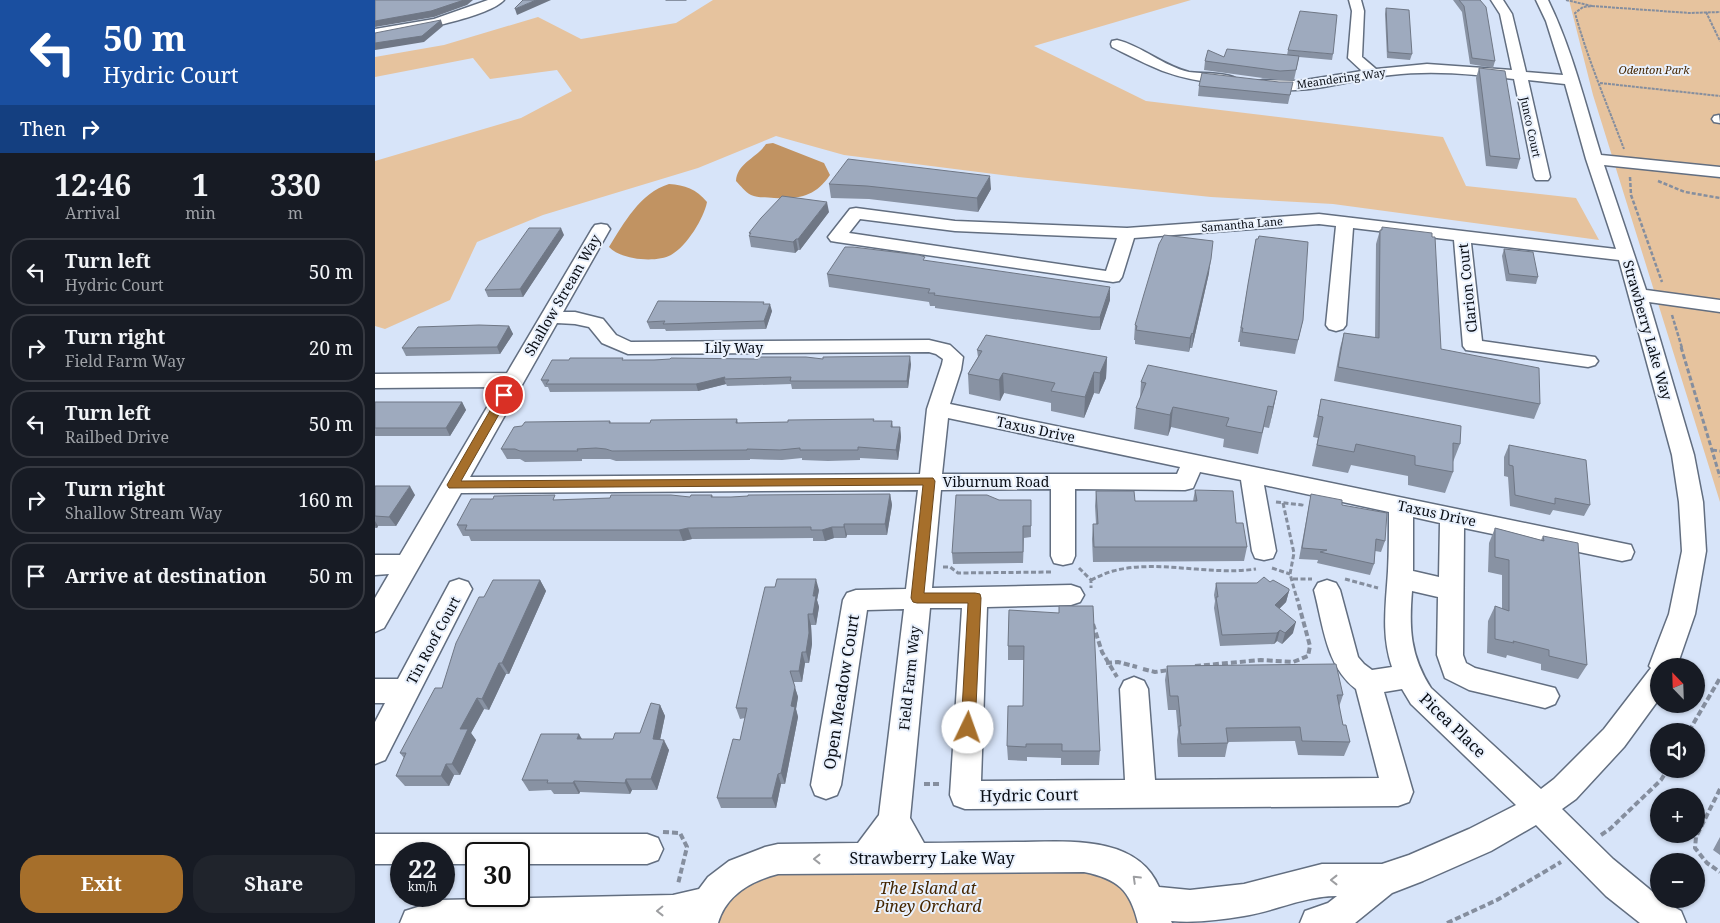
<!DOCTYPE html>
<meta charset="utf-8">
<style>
body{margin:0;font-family:"Noto Serif",serif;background:#20242c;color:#f1f3f6;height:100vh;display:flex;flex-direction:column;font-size:19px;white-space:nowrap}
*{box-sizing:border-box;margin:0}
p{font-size:16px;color:#9ea1a6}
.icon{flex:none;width:28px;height:28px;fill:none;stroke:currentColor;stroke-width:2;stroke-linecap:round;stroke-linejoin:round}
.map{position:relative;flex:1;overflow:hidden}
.panel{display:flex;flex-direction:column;background:#171b24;width:375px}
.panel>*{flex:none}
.banner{background:#1a4fa0;color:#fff;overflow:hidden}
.needle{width:32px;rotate:337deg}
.fabs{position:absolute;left:1275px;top:658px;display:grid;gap:10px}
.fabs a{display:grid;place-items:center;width:55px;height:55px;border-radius:50%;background:#171b24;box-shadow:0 1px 4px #0004;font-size:25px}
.speed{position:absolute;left:15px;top:842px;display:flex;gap:10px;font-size:25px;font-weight:700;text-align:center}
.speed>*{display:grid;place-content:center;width:65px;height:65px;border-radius:50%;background:#171b24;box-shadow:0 1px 4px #0004;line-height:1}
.speed small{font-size:12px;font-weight:400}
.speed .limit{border:2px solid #111;border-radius:8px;background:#fff;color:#111}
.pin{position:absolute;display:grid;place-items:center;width:42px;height:42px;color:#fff;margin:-21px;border:2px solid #fff;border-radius:50%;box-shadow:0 1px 5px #0007}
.me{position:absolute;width:55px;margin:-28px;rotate:3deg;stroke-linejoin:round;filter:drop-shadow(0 0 4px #0008)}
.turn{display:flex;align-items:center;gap:18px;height:105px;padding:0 20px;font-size:22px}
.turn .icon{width:65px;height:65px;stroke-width:2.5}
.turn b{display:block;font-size:35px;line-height:42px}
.then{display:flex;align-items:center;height:48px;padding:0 20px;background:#0003;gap:10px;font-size:19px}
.eta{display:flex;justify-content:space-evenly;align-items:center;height:85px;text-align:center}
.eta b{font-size:30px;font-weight:700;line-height:35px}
.primary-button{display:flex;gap:10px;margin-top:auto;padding:10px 20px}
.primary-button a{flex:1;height:58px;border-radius:20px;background:#a66f2b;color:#fff;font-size:20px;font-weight:700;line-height:58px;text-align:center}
.primary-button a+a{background:#20242c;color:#f1f3f6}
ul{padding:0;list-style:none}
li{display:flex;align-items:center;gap:15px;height:68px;margin:0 10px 8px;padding:0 10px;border:2px solid #363941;border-radius:20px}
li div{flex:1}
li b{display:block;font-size:19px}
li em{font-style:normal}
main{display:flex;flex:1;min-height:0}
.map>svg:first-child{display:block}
</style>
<main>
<section class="panel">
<div class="banner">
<div class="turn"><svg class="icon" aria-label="left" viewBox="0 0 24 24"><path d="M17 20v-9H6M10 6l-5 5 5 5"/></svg><div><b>50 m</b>Hydric Court</div></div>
<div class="then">Then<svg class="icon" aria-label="right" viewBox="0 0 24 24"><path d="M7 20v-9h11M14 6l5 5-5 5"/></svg></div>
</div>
<div class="eta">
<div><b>12:46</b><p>Arrival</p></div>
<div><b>1</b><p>min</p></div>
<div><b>330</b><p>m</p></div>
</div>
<ul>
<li><svg class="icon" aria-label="left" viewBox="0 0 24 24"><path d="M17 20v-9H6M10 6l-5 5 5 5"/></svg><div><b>Turn left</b><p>Hydric Court</p></div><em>50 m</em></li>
<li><svg class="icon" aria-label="right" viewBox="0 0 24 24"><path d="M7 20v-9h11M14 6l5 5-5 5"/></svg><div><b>Turn right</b><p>Field Farm Way</p></div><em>20 m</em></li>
<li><svg class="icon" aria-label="left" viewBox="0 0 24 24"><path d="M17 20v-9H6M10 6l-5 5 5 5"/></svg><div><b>Turn left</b><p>Railbed Drive</p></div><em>50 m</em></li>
<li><svg class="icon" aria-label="right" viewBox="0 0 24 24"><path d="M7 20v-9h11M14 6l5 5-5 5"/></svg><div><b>Turn right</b><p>Shallow Stream Way</p></div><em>160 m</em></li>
<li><svg class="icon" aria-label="arrive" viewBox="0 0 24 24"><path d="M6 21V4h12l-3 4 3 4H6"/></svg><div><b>Arrive at destination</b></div><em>50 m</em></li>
</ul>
<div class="primary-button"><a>Exit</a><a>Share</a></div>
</section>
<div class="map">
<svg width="1345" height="923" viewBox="0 0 1345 923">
<rect width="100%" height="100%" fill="#d7e4f9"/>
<path fill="#e6c39e" d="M338,0h478l-157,46 112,55 297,36 23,49 110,12 23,42 -266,-36 -122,-7 -201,-21 -166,-21 -68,-19 -78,32 -155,47 -66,27 -27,58 -65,29 -10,-3v-165l146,-43 51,-27 -15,-21 -67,9 -17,-21 -98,19v-20l69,-12 94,-28 43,22 95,-16z
M1194,0h151v502l-127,-407z
M402,871l308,1 37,10 20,41h-428l25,-39z"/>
<path fill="#c19362" d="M398,143l51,20 6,12c-15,22 -31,24 -56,23 -7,-1 -17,0 -23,-3 -6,-3 -10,-9 -15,-14 1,-18 21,-23 30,-37z
M294,184c16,1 27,5 38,18 -3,16 -20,44 -36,53 -15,8 -50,5 -62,-8 15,-24 31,-54 60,-63z"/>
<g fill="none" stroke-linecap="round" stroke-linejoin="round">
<defs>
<path id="minor" d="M113,0h16c-16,18 -103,34 -129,37v-8l59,-10z
M974,0h12l3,11 -2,46 14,12 51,-5 85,6 -12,-56 -9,-14h12l9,14 14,58 37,3 -17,-54 -10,-21h12c24,49 37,103 53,155l119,12v10l-116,-12 42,125 74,10v12l-71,-10 45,153 9,47 3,49 -11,63 -18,52h-18v33l-35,48 -48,52 -14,10 51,50 46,38v2l22,12 5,12h-46l-34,-27 -70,-71 -45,26 -68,30 -31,12 -37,30h-55l5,-12 23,-8 9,-7c-32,0 -62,15 -93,20 -24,4 -49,7 -73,5l1,2h-34c-8,-33 -20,-44 -54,-51l-306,2c-27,7 -52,21 -60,49h-318l5,-12 35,-11 233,-5 26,-6 9,-12 21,-16 36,-14 13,-3 80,-1 21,-28 25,-206 -37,1 -26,175 -4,10 -11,4 -11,-4 -4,-10 32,-185 4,-7 9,-3 50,-1 12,-99 -457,3 -77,135 -9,4v-34l14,-24 -14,1v-20h25l99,-168 -124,1v-14l132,-1 85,-144 3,-4 6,-1 6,1 3,4 -47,83h12l28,7 13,16 15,7 298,-2 21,5 13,12 -2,13 -11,34 681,141 3,7 -3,7 -9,2 -158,-33 -1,127 3,8 9,5 80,20 4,8 -4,8 -10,4 -76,-18 -24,-12 -8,-23 1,-58 -26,-6c-3,37 -2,64 19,97l110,101 13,-10 50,-50 47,-61 -2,-2 20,-52 13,-63 -3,-49 -7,-47 -53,-195 -148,-17 11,98 113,16 3,4 -3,4 -7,2 -122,-17 -3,-4 -9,-106 -101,-12 -7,97 -3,4 -7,2 -7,-2 -3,-4 10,-99 -17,-2 -185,14 -12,39 -3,4 -6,1 -276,-40 -6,-1 -3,-4 22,-28 6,-1 99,13 172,7 192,-14 297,35 -30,-90 -21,-75 -37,-4 22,97 -2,3h-12l-2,-3 -20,-98c-41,-5 -82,-9 -123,-4 -43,4 -89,23 -133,12l-2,-3 2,-3 5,-1 36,1 63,-10 -14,-13 4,-47zM485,219l95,12 162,7 -11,33 -257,-38zM182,323l18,1 14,3 13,16 26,11 301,-2 7,2 7,5 -1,5 -15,45 -7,65 -450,3zM573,418l232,49 -3,7h-235zM825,472l41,8 11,71 3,7 9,2 9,-2 3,-7 -12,-66 125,27c0,19 0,39 -1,59 -2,33 -7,64 4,96l-20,3 -8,-6 -6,-7 -18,-67 -4,-7 -9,-3 -9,3 -4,7c9,34 12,77 42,99l23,89 -224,2 -7,-91 -4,-8 -10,-4 -10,4 -4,8 5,91 -144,1 6,-174 84,-2 9,-3 4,-7 -4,-7 -9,-3 -139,3 9,-98 110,-1v67l3,7 9,2 9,-2 3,-7v-67l110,1 8,-2zM1038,517l27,6 -1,54 -26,-6zM555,608h32l-12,187 4,10 11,4 433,-3 11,-4 4,-10 -29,-100 18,-3 9,15 105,101 -47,24 -60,26 -27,9h-60l-78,20 -54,6 -31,-3c-23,-54 -96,-45 -143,-45 -31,0 -61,1 -92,1l-14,-25z
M742,40c25,6 46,26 72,32 11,2 42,0 49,8 -5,6 -15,3 -22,3 -45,-5 -64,-16 -104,-36l-1,-3 1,-3z
M1344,115l1,8 -6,-1 -2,-3 2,-3z
M84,579l9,3 4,7 -87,171 -10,4v-42l10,-19h-10v-24h23l52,-97z
M0,834h272l11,4 5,11 -5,11 -11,4h-128v-10h-43v10h-32v-10h-43v10h-26z"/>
</defs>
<use href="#minor" stroke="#626e80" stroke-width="3"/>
<path stroke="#858e9e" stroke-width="2" stroke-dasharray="3 1" stroke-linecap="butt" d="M1191,0l26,6 -9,1 -8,6c13,47 32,91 49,136
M1217,6l97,7 31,-1
M1331,12l14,29
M1225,83l120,13"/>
<path stroke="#858e9e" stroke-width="2.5" stroke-dasharray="4 2" stroke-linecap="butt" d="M1255,177l1,18 31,87
M1283,181l27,11 35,6
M1297,315l10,33"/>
<path stroke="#858e9e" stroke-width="3" stroke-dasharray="5 2.5" stroke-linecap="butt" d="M1306,347l39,130
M1337,450l8,1
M901,502l26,3v-2
M908,503l11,50 -4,21 7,25
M568,567h7l8,6 94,-1
M704,568l12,12v8
M897,568l18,6
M918,579h19
M970,579l33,9
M716,580c7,-3 14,-7 22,-9 45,-12 96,5 143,-2"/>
<path stroke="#858e9e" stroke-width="4" stroke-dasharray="6 3" stroke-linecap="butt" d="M718,624l9,28 15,25
M731,663l12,-1 19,5
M820,666l66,-6 32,2 15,-6 2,-10 -13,-48
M768,669l12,3 14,-2
M1314,731l31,-53
M549,784h18
M1345,789l-24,48 -1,11 12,15 13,9
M288,832l17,1 7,14 -9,37
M1226,835l9,-6 51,-49 7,-11
M1072,923l50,-23 64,-38"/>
<use href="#minor" fill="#fff" fill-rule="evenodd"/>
</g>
<path fill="#8892a3" d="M290,0h22l-1,1h-20z
M1078,0h27l15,61 -2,7 -23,-4 -8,-52z
M1011,8l26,46 -2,6 -23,-2 -2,-44z
M913,50l45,4 -1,6 -33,-3 -5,23h-16l-74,-10 1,-9 19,-4 63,-2z
M1104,68l41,91 -3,10 -31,-3 -10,-88z
M824,86l92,5 -3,13 -90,-8z
M454,184l162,5 -13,23 -109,-13 -38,-1z
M454,212l-29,38h-2l-3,3 -44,-6 -2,-11 1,-1 -1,-2z
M1007,227l59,122 99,55 -6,15 -200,-38 6,-33 4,-15 31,5 1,-94 4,-14h1z
M189,235l-41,62h-35l-3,-7z
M881,239l47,81 -8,34 -55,-8v-4h-2z
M1129,249l34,28 -2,7 -30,-3 -4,-25z
M550,261l185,39 -10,30h-8l-157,-22v-2h-5l-1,-4 -100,-15 -2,-13z
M834,273l-17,75h-2l-1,4 -54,-8v-4h-1l1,-15z
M389,304l8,7 -6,18 -100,2 -1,-2h-15l-3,-7z
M134,326l4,8 -13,20 -94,2 -4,-8z
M602,350l130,7 -1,21 -7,16 -5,-1 -10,25 -33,-7v-8l-47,-10 -4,8 -31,-7 -1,-20 10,-17z
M448,359l88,5 -3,24 -116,1 -1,-5 -64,2 -1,-2 -28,7 -148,1 -2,-5h-3l-4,-7 83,-20z
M766,382l136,9 -8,37 -5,-1 -6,27 -35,-7 1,-8 -53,-12 -3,9 -34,-7 2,-21 4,-9z
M946,399l139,45 -7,18v10l-8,21 -37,-8v-9l-57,-11 -3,8 -36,-7 6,-28 -5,-1z
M0,402h87l4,8 -16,26h-75z
M362,419l1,4 154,-2 1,6h7l1,10 -3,23 -38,-2v2l-32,1 -26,-1v-2l-20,2 -32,-1v1l-134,1 -6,-2h-28v2l-57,1 -5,-3h-13l-6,-10 109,-28 1,2h39z
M1134,445l81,60 -6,11 -31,-6 -3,5 -40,-9 -2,-29 -4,-1v-19z
M0,486l40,9 -19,31h-18l-1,2h-2z
M820,490l41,33 11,24 -3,14 -151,1 -1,-23 1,-15h3l-1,-18 1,-15 39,10h58z
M515,494l2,11 -5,30h-40l-1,3h-12l-9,3h-12v-3l-121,1 -9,2h-212l-2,-5h-6l-6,-11 100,-25 133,-3 22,-2 1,2h18z
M936,494l31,11 43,36 -4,11 -6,-1 -1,13 -4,11 -53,-12 1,-3 -19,-1 10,-54z
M624,500h32v37l-7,1 -1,25 -70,1 -1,-11z
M1120,528l46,12 2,-4 44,129 -9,14 -37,-9v-6l-34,-9 -1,3 -19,-5 1,-32 7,-15 7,3v-34l-14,-3 1,-29z
M165,580l6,11 -37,83h-3l-17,36 -5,-1 -13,24 5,7 -16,35h-6l-5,11h-44l-9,-10 8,-18 -4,-5 42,-65 42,-91z
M895,582l19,9 -3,11 -7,7 14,24 -11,11 -5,-3 -3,3 -54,2 -6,-38 1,-7 -1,-6 2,-12h41z
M444,590l-2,10 2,7 -3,18h-5l1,19 -3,19h-4l-3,19h-9l5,15 -2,12 2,8 -13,67h-4l-5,24h-55l-4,-10 23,-58 5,-22 -5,1 -4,-11z
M634,610l91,141 -1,14h-38v-7l-34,-1v4l-19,-1 -1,-14 16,-40 1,-46h-16v-14z
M792,666l176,29 -4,12 4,18 7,17 -6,14 -46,-1 -3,-14 -67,1 -3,15h-47l-1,-17 1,-8 -2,-22h-8l-3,-30z
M285,705l5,11 -5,23 9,11 -12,40h-25l-2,4 -50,-2 -1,2h-25l-3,-4 -22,1 -7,-11 60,-41h31l27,-6z
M1345,837v18l-7,-5z"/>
<path fill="#6f7785" d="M89,0h9l-6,5 -33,12 -59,10v-6z
M161,0h15l-34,15 -2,-6z
M66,20l2,6 -19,16 -49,8v-7z
M615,176l1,13 -13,23 -1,-14z
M452,202l2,10 -29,38 -2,-11z
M186,228l3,7 -41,62 -3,-8z
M421,239l2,11 -3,3 -2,-11z
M836,259l-2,14 -17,75 1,-14z
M735,287v13l-10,30v-13z
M395,304l2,7 -6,18 -2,-8z
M134,326l4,8 -13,20 -3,-7z
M817,333l-2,15 -1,4 1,-14z
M535,356l1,8 -3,24 -1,-7z
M732,357l-1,21 -7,16 1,-21z
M719,372v21l-10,25 1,-21z
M628,373l1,20 -4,8 -1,-21z
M350,377l-1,2 2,5 -28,7 -2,-7z
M902,391l-4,20 -4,17 4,-21z
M87,402l4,8 -16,26 -4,-8z
M798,407l-2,20 -3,9 2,-21z
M525,427l1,10 -3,23 -2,-10z
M35,486l5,9 -19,31 -7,-9z
M515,494l2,11 -5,30 -2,-11z
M0,521l3,5 -1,2 -2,-2z
M469,524l3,11 -1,3 -2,-11z
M457,527l2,11 -9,3 -3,-11z
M313,528l4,11 -9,2 -4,-11z
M441,579l3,11 -2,10 2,7 -3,18 -3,-11v-18z
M165,580l6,11 -37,83 -7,-11z
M914,591l-3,11 -14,14 3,-11z
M433,614l3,11 1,19 -3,19 -3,-11z
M921,622l-3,11 -11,11 3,-11z
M905,630l-3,11 -3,3 3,-11z
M427,652l3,11 -3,19 -3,-11z
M124,663l7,11 -17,36 -7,-11z
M415,671l8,26 -2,12 2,8 -13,67 -4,-11 10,-67z
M102,698l7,11 -13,24 5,7 -16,35 -8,-11 8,-35z
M285,705l5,11 -7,34 -5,-11z
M204,734l6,10 -8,-5z
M289,740l5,10 -12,40 -6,-11z
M71,764l8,11 -5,11 -8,-10z
M403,774l3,10 -5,24 -4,-10z
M251,779l6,11 -2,4 -5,-11z
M199,781l6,11 -1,2 -6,-11z"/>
<path fill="#9eaabe" stroke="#6f7785" d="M0,0h89l-33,11 -56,10z
M148,0h13l-21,9v-1z
M1084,0h21l6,7 9,54 -23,-3 -8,-52z
M1011,8l23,2 3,44 -24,-2z
M925,11l37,4 -4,39 -45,-4z
M66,20l-19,16 -47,7v-10z
M852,49l72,7 -3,14 -16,1 -75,-10 3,-11 16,7z
M1104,68l26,3 15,88 -30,-3z
M827,73l77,9h14l-3,13 -91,-9z
M473,159l142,17 -13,22 -110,-12 -38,-2z
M407,196l45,6 -29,37h-2l-3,3 -44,-6 2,-3h-2l12,-15z
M1007,227l50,6v4h3l6,112 98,19 1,36 -202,-37 6,-34 35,5 1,-108h2z
M154,228h32l-41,61 -35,1z
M789,235l49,6 -2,18 -18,75 -1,-1 -2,5 -54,-8 1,-4 -2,-1 9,-31 15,-50z
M884,236l49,6 -5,78 -5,20 -56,-8 1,-4h-2l7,-44 8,-45h2z
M470,247h8l66,8 6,2 -2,3 187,27 -10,30h-7l-159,-22 1,-2h-7l2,-4 -103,-15z
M1129,249l29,3 5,25 -29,-3z
M283,301l106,1 -1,2h7l-6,17 -101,3 2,-3 -18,1z
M104,325l30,1 -12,21 -95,1 16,-21z
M611,335l121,22 -7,16 -6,-1 -9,25 -34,-6 4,-8 -52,-10 -4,7 -31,-6 14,-23 -5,-1z
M535,356l-3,25h-117l1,-4 -67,2 1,-2 -29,7h-150l3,-4h-8l11,-20h17l1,-2h53l-1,2h32l16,-1 1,-1 87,1v-2h48l17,2v-2z
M773,365l129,26 -4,16 -5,-1 -6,27 -36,-7 3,-8 -56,-11 -3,8 -34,-7 10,-25 -5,-1z
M946,399l140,27 -1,18 -7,-1v29l-38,-7v-9l-59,-12 -2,8 -37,-7 6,-28 -5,-1z
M0,402h87l-16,26h-71z
M362,419l-1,4 52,-1v-2l86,-1 -1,2h19l-1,6h9l-4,23 -38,-3v3h-58v-2l-20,2 -33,-1v1l-135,1 -6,-2 -10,-1 -19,1 1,2h-58l-5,-2h-14l13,-22 8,-1 3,-4 85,-1 -1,2h41l1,-3z
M1134,445l77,15 4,45 -35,-7v6l-40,-9 -2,-29 -4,-1z
M0,486h35l-21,31 -14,-1z
M820,490l38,1 3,32h7l4,24h-153l-1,-23h5l-2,-33h38l1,10h62z
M515,494l-5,30h-41v3h-12l-10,3h-11v-3l-123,1 -9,2h-214l2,-5h-10l14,-26h22l1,-3 61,-1 -2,5 57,-2 1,-3h60l19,2 1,-2h21l-1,2h20l17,-1v-1z
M936,494l31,6v5l45,8 -2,28 -9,-2 -2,25 -54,-12 7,-2 -25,-2z
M581,495h31l12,5h32v26h-8v26l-71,1z
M1120,528l49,13 -1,-5 35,7 9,122 -38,-9v-6l-36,-9 1,2 -19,-4v-33l14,5v-51l-14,-3z
M889,577l6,5 3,-2 16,9v2l-14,14 21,17 -11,11 -5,-3 -3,3 -55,2 -6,-38h2l-2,-14h41z
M402,579h39l-3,17h3l-3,18h-5l1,19 -3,19h-4l-3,19h-9l5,16 -4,19 4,1 -14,66 -3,1 -6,24h-55l16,-59 7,1 7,-32h-11l29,-121h10z
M118,580h47l-38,83h-3l-17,36 -5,-1 -17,31h8l-16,35h-6l-5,12h-45l10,-23h-6l35,-65h7l14,-45 23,-46h5z
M684,606h34l7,145h-38v-7h-36v3l-19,-1 1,-40h15l1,-60h-16l1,-36 50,3z
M961,664l7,31h-6l6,30h3l4,17 -48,-1 -2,-14 -74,1 2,15 -47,1 -2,-18h2l-3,-30h-8l-3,-30z
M276,703l9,2 -7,34 11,1 -13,39h-25l-1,4 -51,-2 -1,2h-26l1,-3h-26l19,-46h38l-2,5h36l2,-6h25z"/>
<defs><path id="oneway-chevron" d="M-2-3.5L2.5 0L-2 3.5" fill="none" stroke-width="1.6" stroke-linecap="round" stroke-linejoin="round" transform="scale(1.25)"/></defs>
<g stroke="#9d9ea1">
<use href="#oneway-chevron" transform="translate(442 859) rotate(180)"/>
<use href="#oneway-chevron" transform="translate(761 879) rotate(-136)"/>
<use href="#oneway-chevron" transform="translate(959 880) rotate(-180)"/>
<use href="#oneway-chevron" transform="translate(285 911) rotate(179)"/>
</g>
<path fill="#a66f2b" stroke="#6c481c" d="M129,392l6,3 -49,86 472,-3 2,3 -11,112h51l5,1 1,4 -6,130 -2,4 -5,2 -5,-2 -2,-4 7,-125h-51l-4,-1 -2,-4 12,-113 -474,3 -2,-3 52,-90z"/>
<g text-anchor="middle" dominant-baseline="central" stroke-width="4" stroke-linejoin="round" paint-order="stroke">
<g font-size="11" font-style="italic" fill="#452600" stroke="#e9f1fd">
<text x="1279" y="69">Odenton Park</text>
</g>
<g font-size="11" fill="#090d14" stroke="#e9f1fd">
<text transform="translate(966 78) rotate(-8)">Meandering Way</text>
<text transform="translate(1156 127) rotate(78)">Junco Court</text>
<text transform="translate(867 224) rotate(-5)">Samantha Lane</text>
</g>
<g font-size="14" fill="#090d14" stroke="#e9f1fd">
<text transform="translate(1092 288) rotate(-96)">Clarion Court</text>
<text transform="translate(187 295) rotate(-60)">Shallow Stream Way</text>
<text transform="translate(1273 330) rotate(74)">Strawberry Lake Way</text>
<text x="359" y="347">Lily Way</text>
<text transform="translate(661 429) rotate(12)">Taxus Drive</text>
<text x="621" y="481">Viburnum Road</text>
<text transform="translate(1062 513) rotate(12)">Taxus Drive</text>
<text transform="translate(58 640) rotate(-62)">Tin Roof Court</text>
<text transform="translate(534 678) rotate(-84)">Field Farm Way</text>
</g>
<g font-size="16" fill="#090d14" stroke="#e9f1fd">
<text transform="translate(466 692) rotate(-81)">Open Meadow Court</text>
<text transform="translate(1078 725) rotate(44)">Picea Place</text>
<text transform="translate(654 795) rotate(-1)">Hydric Court</text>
<text x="557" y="858">Strawberry Lake Way</text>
</g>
<g font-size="16" font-style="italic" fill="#452600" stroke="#e9f1fd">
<text x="553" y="888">The Island at<tspan x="553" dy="18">Piney Orchard</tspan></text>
</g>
</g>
</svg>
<div class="fabs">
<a><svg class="needle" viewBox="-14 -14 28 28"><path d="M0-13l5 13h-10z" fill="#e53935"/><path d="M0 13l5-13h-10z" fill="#9ea1a6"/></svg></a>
<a><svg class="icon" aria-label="sound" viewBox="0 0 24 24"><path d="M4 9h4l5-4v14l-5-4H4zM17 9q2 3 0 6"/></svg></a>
<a>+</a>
<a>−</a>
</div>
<div class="speed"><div>22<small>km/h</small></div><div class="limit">30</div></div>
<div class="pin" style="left:129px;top:395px;background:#d93025"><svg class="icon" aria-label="arrive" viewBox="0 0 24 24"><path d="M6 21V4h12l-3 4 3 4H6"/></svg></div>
<svg class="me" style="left:593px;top:728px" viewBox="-20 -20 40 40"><circle r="19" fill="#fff"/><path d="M0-13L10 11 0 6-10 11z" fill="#a66f2b"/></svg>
</div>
</main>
